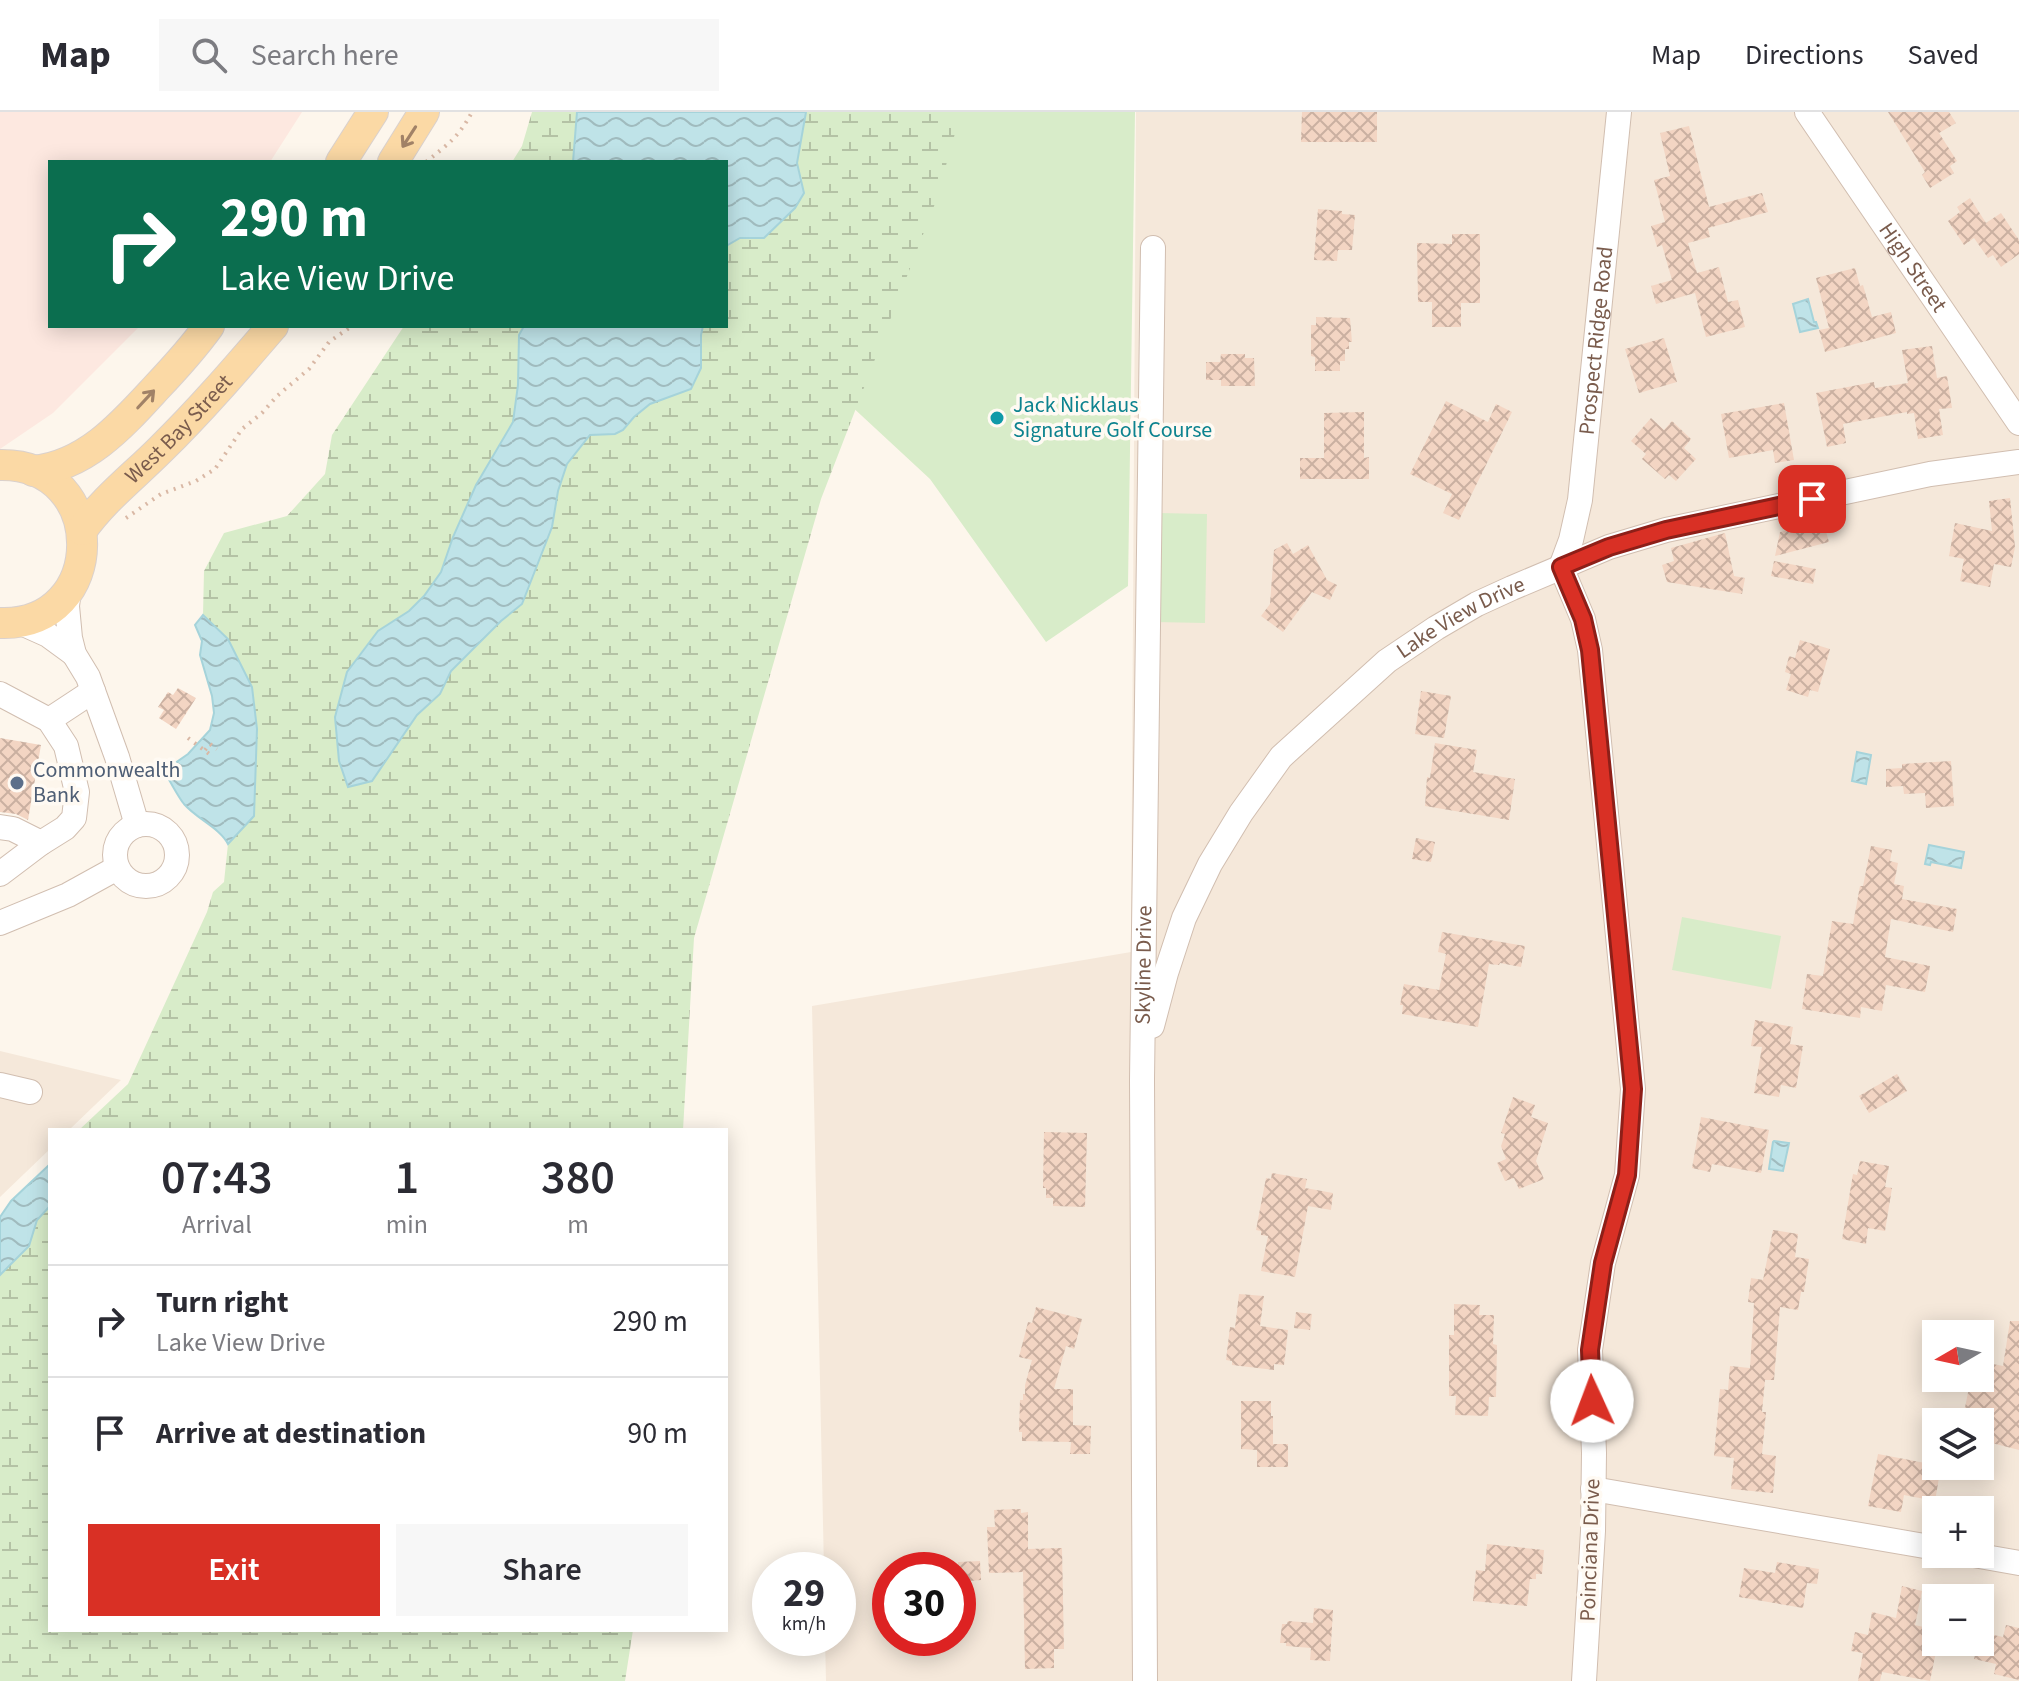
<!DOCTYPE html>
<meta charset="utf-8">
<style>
body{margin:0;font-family:"Source Sans 3",sans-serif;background:#f7f7f7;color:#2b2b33;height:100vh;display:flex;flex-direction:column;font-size:30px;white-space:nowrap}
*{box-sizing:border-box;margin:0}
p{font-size:26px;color:#7c7c81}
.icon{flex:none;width:44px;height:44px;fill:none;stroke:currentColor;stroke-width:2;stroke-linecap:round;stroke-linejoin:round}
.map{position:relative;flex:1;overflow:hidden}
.sheet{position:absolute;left:48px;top:1016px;width:680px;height:504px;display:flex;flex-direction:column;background:#fff;border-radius:0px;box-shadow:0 4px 20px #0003}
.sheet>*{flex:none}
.guide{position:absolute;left:48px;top:48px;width:680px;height:168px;border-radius:0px;box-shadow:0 4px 20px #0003;background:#0b6e4f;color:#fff;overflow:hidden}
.needle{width:52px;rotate:261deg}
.controls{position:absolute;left:1922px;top:1208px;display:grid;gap:16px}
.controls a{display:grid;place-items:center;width:72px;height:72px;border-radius:0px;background:#fff;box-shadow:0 4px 20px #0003;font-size:40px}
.speed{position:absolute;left:752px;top:1440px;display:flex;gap:16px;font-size:40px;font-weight:700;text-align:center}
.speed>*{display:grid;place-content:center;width:104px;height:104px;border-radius:50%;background:#fff;box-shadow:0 4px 20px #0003;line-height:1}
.speed small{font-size:20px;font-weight:400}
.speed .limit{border:12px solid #d22;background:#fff;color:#111}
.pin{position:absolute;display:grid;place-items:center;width:68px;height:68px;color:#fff;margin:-34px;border-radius:16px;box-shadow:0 4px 12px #0006}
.me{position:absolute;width:88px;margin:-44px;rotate:358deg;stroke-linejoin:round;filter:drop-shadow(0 0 6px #0008)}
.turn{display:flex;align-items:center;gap:28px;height:168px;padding:0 40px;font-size:36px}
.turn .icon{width:104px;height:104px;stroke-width:2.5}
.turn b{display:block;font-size:56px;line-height:68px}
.eta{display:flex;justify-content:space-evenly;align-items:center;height:136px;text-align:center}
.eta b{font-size:48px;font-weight:600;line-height:56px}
.cta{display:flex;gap:16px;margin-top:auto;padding:16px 40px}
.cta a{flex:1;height:92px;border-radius:0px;background:#d93025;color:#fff;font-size:32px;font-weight:600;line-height:92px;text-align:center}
.cta a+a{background:#f7f7f7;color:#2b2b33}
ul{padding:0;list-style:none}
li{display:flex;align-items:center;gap:24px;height:112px;padding:0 40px;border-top:2px solid #e1e1e2}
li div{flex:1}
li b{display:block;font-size:30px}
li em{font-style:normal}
header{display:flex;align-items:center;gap:48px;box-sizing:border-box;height:112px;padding:0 40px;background:#fff;border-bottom:2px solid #e1e1e2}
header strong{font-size:38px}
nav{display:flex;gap:44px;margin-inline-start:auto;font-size:28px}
.search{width:560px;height:72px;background:#f7f7f7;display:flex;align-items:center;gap:20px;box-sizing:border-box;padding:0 28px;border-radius:0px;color:#7c7c81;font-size:30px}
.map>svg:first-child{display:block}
</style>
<header>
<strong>Map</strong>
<div class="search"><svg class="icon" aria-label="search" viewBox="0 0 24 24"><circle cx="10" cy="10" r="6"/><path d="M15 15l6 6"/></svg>Search here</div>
<nav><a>Map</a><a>Directions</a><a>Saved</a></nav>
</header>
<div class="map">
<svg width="2019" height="1569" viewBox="0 0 2019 1569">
<defs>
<pattern id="wetland-marsh" width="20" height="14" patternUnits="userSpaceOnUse" patternTransform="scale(2)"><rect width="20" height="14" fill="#d8ecc9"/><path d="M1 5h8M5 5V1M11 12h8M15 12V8" fill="none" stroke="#b4c2a5"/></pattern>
<pattern id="water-waves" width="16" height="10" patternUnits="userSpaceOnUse" patternTransform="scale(2)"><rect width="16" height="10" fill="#bfe3e8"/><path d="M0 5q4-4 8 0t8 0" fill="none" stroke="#a0bbbe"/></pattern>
<pattern id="building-cross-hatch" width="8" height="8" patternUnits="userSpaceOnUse" patternTransform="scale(2)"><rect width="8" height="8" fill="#f3d5c3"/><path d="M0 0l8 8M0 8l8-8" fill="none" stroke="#cab0a1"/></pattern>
</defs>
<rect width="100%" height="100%" fill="#fdf6ec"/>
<path fill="#f5e8da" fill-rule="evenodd" d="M1136,0h883v1569h-1193l-1,-43h13v-68h-14l-12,-564 319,-54zM1936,1222h44v44h-44zM1936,1310h44v44h-44zM1936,1398h44v44h-44zM890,1458h68v68h-68zM1936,1486h44v44h-44z
M0,939l121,29 -52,50h-19v19l-50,48z"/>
<path fill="#fde8e0" d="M0,0h302l-32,50h-220v164h90l-87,87 -53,36z"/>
<path fill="#d8ecc9" d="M908,0h227l-7,474 -82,56 -116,-163 -150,-139z
M1158,401l49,1 -2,109 -50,-1z
M1682,805l99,19 -10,53 -99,-19z"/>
<path fill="url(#wetland-marsh)" d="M532,0h45l-4,50h-61l10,-16z
M806,0h155l-25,89 -115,298 -127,439 -11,192h-604l49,-46 79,-172 6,-20 11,-10 4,-38 26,-28 3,-87 -29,-90 -25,-24 1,-44 20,-38 63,-17 38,-42 7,-39 72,-109h120l-5,10 -1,49 -5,37 -37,63 -23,52 -12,35 -17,24 -15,15 -31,20 -20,25 -11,16 -12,45 37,64 45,-66 23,-21 11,-23 50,-50 21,-17 30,-77 6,-36 9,-27 23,-29 25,-1 8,-4 11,-13 16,-13 41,-16 10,-20v-33l2,-9h23v-80l14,-8h24l40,-45 -7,-30z
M50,1094v424h583l-8,51h-625v-406l29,-29 8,-26z"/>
<path fill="url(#water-waves)" stroke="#a5d3da" stroke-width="2" d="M577,0h229l-9,51 7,30 -9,15 -31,30h-24l-14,8v-84h-153z
M1808,187l6,23h2l2,6 -18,4 -7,-28z
M524,214h179l-2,9v33l-10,21 -41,15 -16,13 -11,13 -8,4 -25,1 -23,29 -9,27 -6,36 -30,77 -21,17 -50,50 -11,23 -23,21 -45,66 -24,6 -9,-26 -4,-44 12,-45 31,-41 31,-20 15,-15 17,-24 12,-35 23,-52 37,-63 5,-37 1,-50z
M203,503l25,24 24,48 5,42 -3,87 -26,28c-8,-16 -31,-25 -44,-40 -7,-9 -12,-20 -18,-29l2,-7 20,-14 22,-24 4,-17 -2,-17 -12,-41 2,-14 -7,-16z
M1857,640l14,3 -5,29 -14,-3z
M1929,733l35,7 -3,16 -30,-6 -1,3 -5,-1z
M1774,1029l15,2 -6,28 -14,-2 4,-27z
M50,1052v42l-13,14 -8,26 -29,29v-58l11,-16z"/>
<path fill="url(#building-cross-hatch)" d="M1302,0h75v30h-76z
M1888,0h61l7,11 -17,10 18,28 -7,5 4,7 -24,15 -8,-13 3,-3z
M1689,14l20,81 53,-14 6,19 -60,16 2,9 -22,6 9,30 22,-6 9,35 10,-2 7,27 -39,10 -11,-44 -39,11 -5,-18 21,-6 -10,-35 -5,2 -6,-21 14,-4 -11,-42 16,-4 -10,-43z
M1970,86l16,25 15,-10 18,27v14l-18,13 -8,-12 -5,3 -14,-20 -10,7 -16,-24 12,-9 -3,-5z
M1318,97l24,2v3l13,1 -3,35h-14l-1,11 -23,-1z
M1452,122h28v69h-19v24h-29v-25h-14l-1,-59 35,1z
M1855,156l5,18 3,-1 9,32 19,-5 5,21 -71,19 -6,-22 10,-2 -13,-50z
M1316,205l34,1 2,24h-3v7h-4v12h-5v10h-25v-14l-4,-1v-31h5z
M1664,226l13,44 -38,11 -14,-44z
M1932,234l5,32 10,-2 5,32 -13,1 4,26 -25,4 -4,-26 -7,1v-2l-64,12 3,19 -19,4 -11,-54 58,-11 1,6 33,-5 -6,-33z
M1221,242h24v4h9l1,28h-34v-6h-15v-18h14z
M1446,289l42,21 8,-18 16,8 -53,108 -16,-7 9,-19 -42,-20z
M1784,291l10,57 -19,3 -2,-13 -44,8 -8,-44z
M1364,300v46l5,-1v22h-69v-21h24v-45z
M1651,306l13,12 8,-9 19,18 -7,9 12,11 -20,22 -7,-6 -4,4 -23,-20 4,-5 -15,-13z
M2010,386l5,49 -4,20 -17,-3 -4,23 -30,-6 4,-22 -15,-3 6,-33 37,8 -3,-30z
M1823,409l6,21 -54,14 5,-24z
M1725,421l9,43 11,2 -3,16 -75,-12 -5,-17 12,-4 -3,-13z
M1287,431l6,11 15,-9 19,35 10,5 -7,15 -18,-8 -29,40 -22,-16 9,-12 4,-54z
M1774,449l42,8 -3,15 -42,-8z
M1800,528l30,9 -12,43 -8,-2 -2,7 -22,-7 5,-16 -6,-2 4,-16 6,2z
M178,576l18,10 -20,31 -17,-11 5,-8 -6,-3 10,-15 5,3z
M1421,579l30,5 -7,42 -29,-4z
M0,626l41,7 -13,75 -12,-6 -16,-2z
M1435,631l42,7 -4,22 42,7 -6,41 -84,-14 2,-29 3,1z
M1951,649l3,45 -28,2 -1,-15 -21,1 -1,-8 -17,1v-18l16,-1v-4z
M1416,726l19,4 -4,20 -19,-3z
M1871,734l21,4 -2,11 8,2 -4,21 10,2 -2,13 55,10 -4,23 -62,-13 -6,38 45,9 -5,26 -39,-7 -4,26 -21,-4 -1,11 -58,-9 5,-35 16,2 9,-55 21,3 7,-38h3z
M1442,820l83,14 -4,21 -21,-4 -1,2 -10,-1 -11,63 -76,-13 1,-9h-3l4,-21 35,6 7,-36 -8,-2z
M1755,908l38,7 -3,17 13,2 -7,42 -15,-3 -2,12 -25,-4 8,-46 -11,-1z
M1897,962l10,17 -38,22 -10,-17z
M1513,985l22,8 -4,12 17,6 -12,38 8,18 -25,10 -5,-11 -9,3 -8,-18 9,-4 -5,-13 4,-12 -4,-1z
M1701,1005l68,13 -8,43 -49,-9 -2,8 -18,-4z
M1044,1020l43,1 -2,74 -32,-1v-8h-7v-10h-3z
M1860,1049l29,5 -4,21 7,1 -7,43 -17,-3 -2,16 -24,-5 11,-65 4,1z
M1272,1061l35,6 -2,9 28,5 -2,17 -23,-4 -13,71 -34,-6 7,-35 -7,-1v-4l-5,-1 10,-52 5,1z
M1773,1118l25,4 -3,23 14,2 -5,33h-3l-3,18 -18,-3 -6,73h-9l-3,32h4l-4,42 14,2 -3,37 -42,-4 3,-31 -20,-2 6,-67 8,1 2,-24 20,2 4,-65 -6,-1 3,-24 12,2z
M1239,1182l25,2 -4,30 28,4 -4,35 -10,-1v6l-42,-5v-4l-6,-1 4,-33 5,1z
M1454,1192l26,1 -1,10h15l-1,29 4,1 -1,52h-7l-1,19 -33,-1 1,-19h-7v-61h5z
M1036,1195l46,12 -8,30 -8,-3 -12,43h19v36l18,1 -1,28h-20l1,-12 -49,-1v-9h-3l1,-32h3v-6h2v-9l7,-25 -13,-3 9,-35 4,1z
M1296,1200l16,2 -2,16 -16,-2z
M2010,1209h9v129l-39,-10v-18h-18l9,-44h9l3,-16 20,4z
M1241,1289h30v15h2v28h15v23h-31v-17l-16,-1z
M1878,1342l63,12 -6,35 -31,-6 -3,17 -33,-6z
M1021,1397v4l7,-1v37l34,-1 2,101h-10v19l-29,1 -2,-97 -34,1 -2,-46h8l-1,-17z
M1487,1432l57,6 -2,24h-6v5h-6l-3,27 -54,-5 3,-31 9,1z
M980,1449l1,19 -23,2v-20z
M1777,1450l42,7 -2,15 -10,-1 -4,25 -64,-11 5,-29 31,5z
M1902,1474l20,5 -7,34 21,5v12h2l-8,39 -48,-9 -2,9h-22l5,-28 -12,-2 4,-19 13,3 4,-23 24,6z
M1314,1496l19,2 -3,51 -20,-1 1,-12 -25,-2v-3h-6l2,-19h5l1,-3 25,2z
M2006,1513l13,3v52l-25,-6 2,-10 -22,-5 4,-17h2v-10l23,5z"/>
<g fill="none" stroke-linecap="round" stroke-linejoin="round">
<defs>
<g id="minor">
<path id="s1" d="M1807,0l212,311"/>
<path d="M1561,455l22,52 7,31 43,439 -6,86 -24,88 -13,87 4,103 -1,78 -9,150"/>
<path id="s2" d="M1561,455l10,-27 9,-40 39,-388"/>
<path d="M69,478l-2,16 3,32 4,16 14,23 29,80 20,68"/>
<path d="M19,510l29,13 26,19"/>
<path d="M0,582l49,26 17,26 11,46 -3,26 -9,10 -24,15 -41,31"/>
<path d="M49,608l44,-29"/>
<circle cx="146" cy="743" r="31"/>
<path d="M0,715l13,2 28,14"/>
<path d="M0,811l68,-28 49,-27"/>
<path id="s3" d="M1152,914l14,-53 18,-55 26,-54 31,-51 40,-56 106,-96 49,-33 41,-24 35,-16 97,-41 57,-17 264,-56 89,-12"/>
<path d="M0,973l30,7"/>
<path d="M1593,1377l343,59"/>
<path d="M1968,1442l51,9"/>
<path id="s4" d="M1145,1569l-3,-601 11,-832"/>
</g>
<g id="major">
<path d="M341,50l32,-50"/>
<path d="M393,50l31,-50"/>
<path d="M0,353c110,-2 109,162 0,158"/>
<path d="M33,359c53,-5 89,-46 123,-83 19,-20 37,-40 53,-62"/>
<path id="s5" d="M82,418c22,-31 52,-54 78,-80 40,-39 76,-81 113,-124"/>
</g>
</defs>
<use href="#minor" stroke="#d1beb0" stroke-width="26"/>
<use href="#major" stroke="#dad1cd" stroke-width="32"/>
<path stroke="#d9b8a5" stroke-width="4" stroke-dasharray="2 6" stroke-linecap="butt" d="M426,50c22,-18 32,-24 46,-50
M126,406l35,-24 35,-13 19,-12 27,-40 20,-16 15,-17 32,-27 20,-27 23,-16
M188,626l24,18
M205,638l5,-6 7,5"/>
<use href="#minor" stroke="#fff" stroke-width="24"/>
<use href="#major" stroke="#fbd9a5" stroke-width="30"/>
</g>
<defs><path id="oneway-shaft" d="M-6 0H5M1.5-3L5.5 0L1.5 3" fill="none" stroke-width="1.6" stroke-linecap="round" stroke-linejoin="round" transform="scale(2)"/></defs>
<g stroke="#a18267">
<use href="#oneway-shaft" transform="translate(409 25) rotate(123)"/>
<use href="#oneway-shaft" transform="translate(146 287) rotate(-47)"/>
</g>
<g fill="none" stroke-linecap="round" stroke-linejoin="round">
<defs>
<path id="route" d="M1592,1289l-2,-51 13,-87 24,-88 6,-86 -43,-439 -7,-31 -22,-52 48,-20 57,-17 146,-31"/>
</defs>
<use href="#route" stroke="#8d1f18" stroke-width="20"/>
<use href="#route" stroke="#d93025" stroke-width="14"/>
</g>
<circle fill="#0f9aa8" stroke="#fffaf3" stroke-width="3" cx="997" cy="306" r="8"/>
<circle fill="#5c6f8a" stroke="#fffaf3" stroke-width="3" cx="17" cy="671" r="8"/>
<g text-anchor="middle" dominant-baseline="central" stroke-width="7" stroke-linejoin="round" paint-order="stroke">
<g font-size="22" fill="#7a5c4d" stroke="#fffaf3">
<text stroke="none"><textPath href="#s1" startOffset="188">High Street</textPath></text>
<text stroke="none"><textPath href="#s2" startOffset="230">Prospect Ridge Road</textPath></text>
<text stroke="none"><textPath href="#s5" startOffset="140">West Bay Street</textPath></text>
<text stroke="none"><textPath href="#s3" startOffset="530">Lake View Drive</textPath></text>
<text stroke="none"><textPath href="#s4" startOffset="716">Skyline Drive</textPath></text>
<text transform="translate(1590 1438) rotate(-88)">Poinciana Drive</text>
</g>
<g font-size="22" fill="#0d838f" stroke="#fffaf3" text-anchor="start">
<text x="1013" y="293">Jack Nicklaus<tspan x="1013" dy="25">Signature Golf Course</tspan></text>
</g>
<g font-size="22" fill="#4e5e75" stroke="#fffaf3" text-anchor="start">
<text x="33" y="658">Commonwealth<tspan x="33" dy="25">Bank</tspan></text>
</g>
</g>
</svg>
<div class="controls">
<a><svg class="needle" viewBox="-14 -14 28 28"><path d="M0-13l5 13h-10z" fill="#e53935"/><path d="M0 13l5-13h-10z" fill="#7c7c81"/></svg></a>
<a><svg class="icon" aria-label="layers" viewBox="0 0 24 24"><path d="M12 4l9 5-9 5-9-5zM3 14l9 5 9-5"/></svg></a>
<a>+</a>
<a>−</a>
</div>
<div class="speed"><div>29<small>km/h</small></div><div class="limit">30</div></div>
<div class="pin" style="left:1812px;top:387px;background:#d93025"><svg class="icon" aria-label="arrive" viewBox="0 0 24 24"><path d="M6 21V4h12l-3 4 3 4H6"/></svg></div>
<svg class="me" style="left:1592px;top:1289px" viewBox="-20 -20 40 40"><circle r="19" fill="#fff"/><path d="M0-13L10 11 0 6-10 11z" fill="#d93025"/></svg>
<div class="guide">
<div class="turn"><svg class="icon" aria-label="right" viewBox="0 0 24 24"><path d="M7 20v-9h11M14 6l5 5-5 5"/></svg><div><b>290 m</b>Lake View Drive</div></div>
</div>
<section class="sheet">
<div class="eta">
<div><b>07:43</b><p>Arrival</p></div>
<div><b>1</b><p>min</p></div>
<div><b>380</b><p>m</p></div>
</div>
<ul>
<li><svg class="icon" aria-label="right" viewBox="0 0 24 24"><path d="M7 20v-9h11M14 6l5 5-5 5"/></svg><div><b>Turn right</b><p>Lake View Drive</p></div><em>290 m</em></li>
<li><svg class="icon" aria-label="arrive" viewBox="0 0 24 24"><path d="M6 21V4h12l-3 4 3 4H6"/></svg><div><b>Arrive at destination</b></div><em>90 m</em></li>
</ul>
<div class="cta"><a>Exit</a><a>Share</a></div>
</section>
</div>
